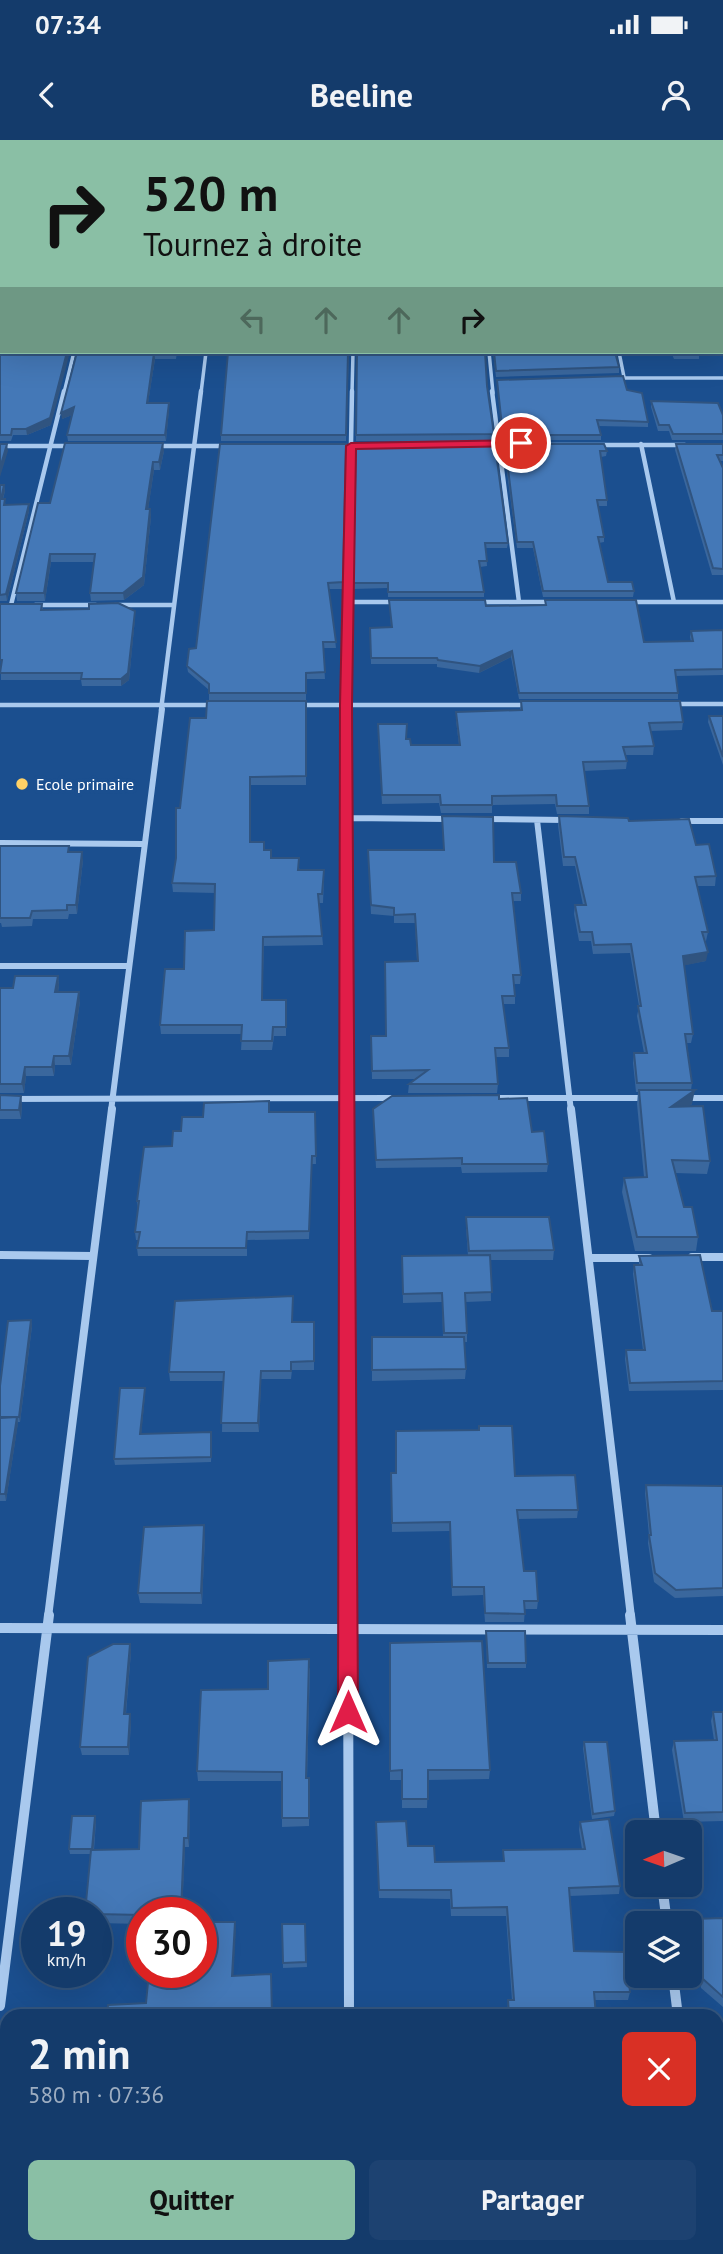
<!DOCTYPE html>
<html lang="fr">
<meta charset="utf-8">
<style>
body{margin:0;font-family:"PT Sans",sans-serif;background:#1d4271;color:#f1f3f6;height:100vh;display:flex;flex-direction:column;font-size:26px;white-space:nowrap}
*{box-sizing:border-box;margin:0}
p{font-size:23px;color:#9dadc1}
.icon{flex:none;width:38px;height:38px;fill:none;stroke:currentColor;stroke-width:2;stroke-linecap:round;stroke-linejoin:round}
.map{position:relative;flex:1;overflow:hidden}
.drawer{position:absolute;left:0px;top:1869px;width:724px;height:245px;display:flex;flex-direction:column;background:#143b6b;border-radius:21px 21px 0 0;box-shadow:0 7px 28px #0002,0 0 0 2px #33557e}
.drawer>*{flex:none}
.banner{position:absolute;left:0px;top:0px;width:724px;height:214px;box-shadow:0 7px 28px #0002,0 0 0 2px #33557e;background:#8abfa5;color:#111;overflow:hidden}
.needle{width:46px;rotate:268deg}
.controls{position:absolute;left:625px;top:1680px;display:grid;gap:14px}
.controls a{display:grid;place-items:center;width:77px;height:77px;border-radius:10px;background:#143b6b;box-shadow:0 7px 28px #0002,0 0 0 2px #33557e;font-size:35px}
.speed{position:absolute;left:21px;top:1757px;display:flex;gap:14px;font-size:35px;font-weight:700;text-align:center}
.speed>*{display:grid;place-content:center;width:91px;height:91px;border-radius:50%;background:#143b6b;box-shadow:0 7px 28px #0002,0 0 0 2px #33557e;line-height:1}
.speed small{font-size:18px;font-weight:400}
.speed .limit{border:10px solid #d22;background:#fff;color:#111}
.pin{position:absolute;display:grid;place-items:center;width:60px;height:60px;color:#fff;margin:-30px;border:4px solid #fff;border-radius:50%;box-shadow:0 2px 7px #0007}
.me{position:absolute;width:77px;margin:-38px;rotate:0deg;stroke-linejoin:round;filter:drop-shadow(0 0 5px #0008)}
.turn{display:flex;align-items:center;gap:24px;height:147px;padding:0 28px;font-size:32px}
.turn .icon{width:91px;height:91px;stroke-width:2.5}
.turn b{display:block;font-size:49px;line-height:60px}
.lanes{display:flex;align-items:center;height:66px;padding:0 28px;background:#0003;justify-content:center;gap:35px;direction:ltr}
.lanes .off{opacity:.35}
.round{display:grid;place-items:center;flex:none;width:74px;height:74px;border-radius:10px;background:#1d4271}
.overview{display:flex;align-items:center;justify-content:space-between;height:119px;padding:0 28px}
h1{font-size:42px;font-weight:700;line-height:52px}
.action{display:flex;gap:14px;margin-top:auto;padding:14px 28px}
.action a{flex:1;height:80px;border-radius:10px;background:#8abfa5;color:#111;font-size:28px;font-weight:700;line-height:80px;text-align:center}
.action a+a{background:#1d4271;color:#f1f3f6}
.status{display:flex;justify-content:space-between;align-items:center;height:49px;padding:0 35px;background:#143b6b;direction:ltr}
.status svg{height:19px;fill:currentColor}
header{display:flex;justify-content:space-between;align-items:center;height:91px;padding:0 28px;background:#143b6b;font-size:32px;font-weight:700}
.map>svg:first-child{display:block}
</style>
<div class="status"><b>07:34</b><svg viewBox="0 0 49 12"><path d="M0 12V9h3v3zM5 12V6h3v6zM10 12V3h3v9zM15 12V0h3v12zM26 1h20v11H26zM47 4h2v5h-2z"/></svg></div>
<header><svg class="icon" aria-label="back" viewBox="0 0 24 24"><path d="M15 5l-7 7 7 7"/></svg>Beeline<svg class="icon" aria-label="person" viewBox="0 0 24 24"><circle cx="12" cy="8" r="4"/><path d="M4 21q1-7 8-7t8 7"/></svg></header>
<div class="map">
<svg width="723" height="2114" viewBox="0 0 723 2114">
<rect width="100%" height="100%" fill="#1b4f8f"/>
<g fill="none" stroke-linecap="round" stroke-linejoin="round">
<path stroke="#a9c9ee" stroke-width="3.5" d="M0,83l2,-6
M489,212l4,41
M619,212l5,25
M616,238h107
M64,253l10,-41
M201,253l5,-41
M352,253l1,-41"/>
<path stroke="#a9c9ee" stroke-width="4.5" d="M492,251l27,211
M641,304l33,158
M389,305h296
M0,306h73
M155,306h72
M348,462h49
M479,462h75
M629,462h94
M11,465l53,-214
M35,465h61
M115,465h59
M671,564h52
M0,565h215
M297,565h233
M161,570l40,-319
M346,570l6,-319"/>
<path stroke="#a9c9ee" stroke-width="6" d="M346,569l1,402
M346,678l103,1
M486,679l79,1
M537,680l34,291
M682,681h41
M0,703l143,1
M0,826h129
M493,958h152
M685,958h38
M0,959l397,-1
M111,971l51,-402"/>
<path stroke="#a9c9ee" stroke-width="8" d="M347,969l1,508
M571,969l60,508
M0,1115l93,1
M692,1117h31
M589,1118h60
M48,1477l64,-508"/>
<path stroke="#a9c9ee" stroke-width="10" d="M348,1475l1,401
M630,1475l26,217
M0,1488l723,2
M662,1745l5,38
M673,1836l5,40
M0,1866l49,-391
M718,1912h5
M349,2107v7
M705,2107l1,7"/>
</g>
<path fill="#3a679d" d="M0,166l51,119 -24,10h-14l-2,6h-11z
M77,212h100l-1,7h-21l-7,44h21v6l-3,32h-98l-1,-6 5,-20 -10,4z
M349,212l-3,89h-125v-6z
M357,212l130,34 7,48 -1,7h-137z
M493,212h122l4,15v6l-123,4z
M671,212h28v7h-25z
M497,240l130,10 21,32v5l-50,-1 3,9v5h-98z
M651,261l72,14v25h-51l-3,-9h-11l-7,-24z
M346,304l-3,145h-14l7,59h-13l2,31h-19v21h-97v-10l-21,-18 -1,-6 9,-18z
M505,304l102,7 -1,5 -5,1 6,43v6h-9l6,31v5l-5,1 9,39 26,9 -1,6h-90l-10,-49h-16l-13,-98z
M676,304h47v17h-3l3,7v107h-11l-37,-125z
M356,305l152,98 -1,5h-21l1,18 -7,1 4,25v5h-96v-9l-35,1z
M164,311l-4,19h-6l-6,39h2l1,8 -7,68 -20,15 -33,1 -1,-8 4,-31h-43l-6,39h-28l-1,-8 34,-90z
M0,345h4l1,6 -2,8 3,6 23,6 -22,90h-7z
M389,460l97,6 59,-1v-5l99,42h47l-1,-5 1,-6 32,-1v45l-47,1 2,17v6h-159l-8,-42 -32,16 -42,-6v-3h-66l-1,-36 21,-1z
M0,464h42l1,6 92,8 -6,62 -8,6h-39l-1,-6h-80z
M306,561v84h-55l-1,57 14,8 7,8 53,20 -1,25h-4l4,42 -59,1 -2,54h24v36h-12l-2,14h-31l1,-16h-81l-1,-9 24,-56 30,-39 1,-37 -42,-1 -1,-9 4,-25 4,-50 26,-90z
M521,561l162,21 -1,8 -32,1 4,15 -1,9h-28l2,6 -1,8 -42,2 5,35v8h-32l-2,-10 -63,1v8h-51l-2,-10 -57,1 -4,-71 28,6 5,6h48l-3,-25v-8l64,-2z
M709,576h14v49l-15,-43z
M442,676l52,46 27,31v8h-8l8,74 -1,9h-6l1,12v8h-12l6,44v9h-14l3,27 -1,9h-89l1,-9 7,-5h-44l-1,-43h14l32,-75 -2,-38h-21v-7l-23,-2 -3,-64h76z
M559,676l70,5 67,24 20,31 -1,10h-18l11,46 -2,9h-1l1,20 -22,4 9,69 -2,9h-4l5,40 -1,7 1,14 -3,2 21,55 -3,13 -32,-1 9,34 14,30 -2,14h-61l-13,-59 2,-14 20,-1 -7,-73 1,-12h-2l-3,-29 1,-10h10l-7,-37 2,-10 -9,-53 -37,1 -2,-13h-12l-5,-27 1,-9h8l-8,-39h-12l-5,-41z
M0,706l70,6 13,8 -6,54h-8l-1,5h-35l-1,7 -30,1 -1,-4h-1z
M58,836l1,9 -1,7 22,9 -9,64h-16l-1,11h-28l-2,17h-24v-105h13z
M0,955l21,1 1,9 -1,14h-21z
M499,959l33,33 16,32 -1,8 -85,1 -1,-6 -85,1 -3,-59z
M270,972h45l1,52h-4l-3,75 -62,1v16h-109l-1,-8 2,-8h-3l-1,-8 3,-23 -1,-8 44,-70 22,-14z
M466,1077l88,33 -1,10h-63l1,41 -25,1 1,31v9h-3l2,27 -1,10 -93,2v-44h71l-1,-35 -39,1 -1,-47h66l-2,-29z
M639,1116l73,55h11v79l-94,1 -4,-32 1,-9h17l-10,-76 1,-9h5z
M31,1180l1,6 -12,96h-2l-12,79h-6v-115z
M293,1182h21v48h-22l-1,9h-30l-2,53h-37l1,-51h-53l-1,-9z
M145,1248v6l-4,40 71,4 -1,24 -96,3 -1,-6z
M391,1333l124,3 63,34 -1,8 -59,1 6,52 14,30 -1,8h-12l-1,13h-39l-2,-27 -31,1 -2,-65 -58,1z
M646,1345l77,1v110l-48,2 -21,-16 -6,-39 1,-8 -4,-42z
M205,1396l-3,68 -62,-1 -2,-10z
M486,1491l40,32v5h-39z
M390,1503l100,127 -1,9 -61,1 -1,28h-25v-28h-12z
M130,1504l1,8 -5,62 5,8 -2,33h-47l-2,-8z
M310,1528l-3,110h2v48l-27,1v-46h-84l-1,-10 71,-82z
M713,1572h10v109l-39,1 -12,-72 2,-9 40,-1 -3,-19z
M584,1602l31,69 -1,5 -22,3 -9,-71z
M190,1668l-1,39h-4l-3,66h-40v11l-46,-1v-10l-6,-59h-20l-1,-5 26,-33 1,5 -2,29 45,-1z
M376,1682l32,24 27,16 68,-1v-11l79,-1 -3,-19 1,-8 40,64 -1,8 -49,2 4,55 56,41 -2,8h-33l1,16h-89l1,-16h4l-6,-84h-55l-1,-17 -71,-1z
M723,1778v89l-22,-19 -10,-60 2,-9z
M282,1784h23l2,43 -24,1z
M719,1955h4v29h-2l-3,-24z
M380,2107h139l-104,2v5h-35z
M524,2107h133v7h-99v-4l-34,1z"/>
<path fill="#305480" d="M67,212h3l-19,73 -24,10 -1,-6z
M154,213l1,6 -8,50v-6z
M169,263v6l-3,32 -1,-6z
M74,267l1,7 -13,5 -1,-6z
M163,303l1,8 -4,19 -1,-8z
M7,304l1,7 -8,26v-9z
M153,322l1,8 -7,47 -1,-8z
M4,345l1,6 -4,14v-6z
M29,364v7l-22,90 -1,-7z
M150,369l1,8 -7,68 -20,15 -1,-7z
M50,414l1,8 -6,39 -1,-8z
M135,471v7l-6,62 -8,6v-7z
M512,511l-1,6 -32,16 1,-7z
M82,712l1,8 -6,54 -1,-9z
M708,812l-2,9 -24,5 1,-10z
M58,836l1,9 -2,16 -2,-9z
M79,852l1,9 -9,64 -2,-9z
M54,916l1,9 -1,11 -2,-9z
M25,927l1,9 -2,17 -2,-9z
M695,950l-3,14 -23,17 2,-14z
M21,956l1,9 -1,14 -2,-9z
M31,1180l1,6 -12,96 -1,-5z
M261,1231v8l-2,53 -1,-9z
M145,1248v6l-4,45 -1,-5z
M17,1277l1,7 -12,77 -1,-7z
M204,1385l1,11 -3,68 -1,-11z
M130,1504l1,8 -6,70 -1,-8z
M130,1574l1,8 -2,33 -1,-8z
M189,1659l1,9 -1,39 -1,-9z
M95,1676l1,5 -3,33 -1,-5z
M184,1698l1,9 -3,66h-1z
M235,1782l1,8 -3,54 -1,-8z"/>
<path fill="#4478b7" stroke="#305480" stroke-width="2" d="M0,0h62l-1,2h-59v65l-2,1z
M687,0h36v186v-184h-36z
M2,79v49h-2v-47h1z
M2,160v52h65l-17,66 -24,11h-14l-1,6h-11v-129z
M77,212h99v1h-22l-7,50h22l-4,32h-98l7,-28 -13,6z
M228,212h120l-2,83h-125z
M357,212h128l2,34 7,48 -138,1z
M494,212h121l4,15 -123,4z
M674,212h25l1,1h-26z
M623,236l4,14 15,3 6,29 -51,-2 4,15h-98l-6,-55z
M651,261l67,2 5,12v19h-50l-4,-9h-10z
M65,303h98l-4,19h-6l-7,47h4l-7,68 -20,16h-33l5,-39h-45l-6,39h-28l22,-90h12z
M0,304h7l-7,24z
M220,304h126l-3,138 -15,1 8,59h-13l2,30 -19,1v20h-97v-9l-22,-18 2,-17 7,-1z
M505,304h99l3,7h-7l7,49h-10l7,37h-6l10,45h24l2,9h-91l-10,-49h-16z
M676,304h47v11h-6l6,13v101l-10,-1z
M356,305h139l13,98h-23l2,18h-8l5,31h-96v-9h-35z
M0,345h4l-3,14h4l-1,6 25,-1 -23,90 -6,1z
M389,460h96l1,6 60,-1 -1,-5h91l8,42 49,-1 -2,-10 32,-1v39l-48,1 3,23h-159l-7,-42 -32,15 -42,-6 -1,-2h-66l-1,-30 22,-1z
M118,463l17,8 -7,62 -7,6h-40l1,-6h-82l2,-13h-2v-56h42l-1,6 48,-1v-5z
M207,561h99v75l-56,1v65h14v8h7v8h28l-1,12h26l-2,24h-4l4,42 -59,1 -1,63h24v27h-13l-1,14h-31l1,-16h-82l5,-56h19l1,-38 29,-1 1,-46 -43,-1 4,-25v-50h4l10,-90h16z
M521,561h159l3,21 -34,1 5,23 -31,1 4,14 -44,1 6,44h-32l-1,-11 -64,1v9h-51l-1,-10h-58l-4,-71h29l-1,15h4l1,6h49l-4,-33 66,-2z
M709,576h14v41z
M442,676l51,1 1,45h22l5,31h-9l9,82h-8l2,21h-13l7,52h-14l3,36h-89l19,-14 -56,1 -1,-35h15l-1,-74 33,-1 -3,-47 -21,1v-7l-23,-3 -3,-55h76z
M559,676l69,2 1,3 60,-2 7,26 13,-1 7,32 -21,1 13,55h-6l6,20 -25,4 10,78h-8l7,49h-55l-3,-30h13l-9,-47h3l-10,-62 -37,1 -2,-13h-12l-5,-27h11l-11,-48h-11z
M0,706h69l-1,6h14l-6,53h-9v5l-35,1 -2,7h-30z
M15,836h43l-3,16h24l-10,64h-15l-2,11h-27l-3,17h-22v-96h13z
M639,950h56l-24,17 32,-1 7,55 -38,-1 12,47h8l6,30h-61l-13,-59 23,-1z
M0,955l21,1 -2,14h-19z
M499,955v4l28,-1 5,34 12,-1 4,33h-86v-6l-86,2 -3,-51 19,-13z
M269,961v11h46l1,44h-4l-3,75 -62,1 -1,16h-109l3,-16h-5l4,-31h-2l7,-54 28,-1 1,-15h8l1,-14h21l1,-14z
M466,1077h83l5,33 -85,1z
M490,1115l2,37 -27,1 2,40h-23l-2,-40 -39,1 -1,-38z
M700,1115l12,56h11v70l-93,2 -4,-33h19l-11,-85h8l-3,-9z
M293,1156l-1,26h22v39l-23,1v9h-30l-3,52h-37l3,-51h-55l6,-71z
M31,1180l-12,97h-19v-31l8,-65z
M372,1197h92l2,32 -94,1z
M120,1248h25l-5,46 71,-2v25l-97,2z
M17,1277l-12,77h-5v-76z
M479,1286h33l3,50 60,-1 3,35h-61l7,61h12l2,30h-14l1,13 -40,-1 -1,-26h-32l-2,-65 -58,1 -1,-50h5v-42l83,-1z
M646,1345l77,1v102l-47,2 -21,-17 -6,-38h2z
M204,1385l-3,68h-63l6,-66z
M486,1491h39l1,32h-38z
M482,1501l8,129h-62v29h-26v-29l-12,1v-128z
M113,1504h17l-6,70h6l-2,33h-48l8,-90z
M309,1519l-3,119h3v40h-27v-46l-85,-1 4,-81 67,-1v-28z
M713,1572h10v100l-38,1 -11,-72 43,-1z
M584,1602h23l8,69 -22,3z
M189,1659l-1,39h-4l-3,75h-39v2l-46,-1v-1h-11l6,-63 48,-1 2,-48z
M72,1676h23l-3,33h-23z
M609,1679l11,67 -51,2 5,63 52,1 4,40h-36l2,24h-87l-1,-16h6l-7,-93 -55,1 -1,-18h-72l-3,-68 30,-1 2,25h26l1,16 69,-1 -1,-11 82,-1 -5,-27z
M723,1778v79l-20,-18 -10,-60z
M201,1782h34l-3,54 39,-2 1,42h-165l1,-11 38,-2 3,-31h52z
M282,1784h23l1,38 -23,1z
M719,1955h4v25h-1z
M29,2107h50l-1,7h-50z
M125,2107h34v7h-34z
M381,2107h34v3h-3v4h-31z
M560,2107h97v7h-28l-1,-3 -67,2z"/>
<path fill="#e11d48" stroke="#92132f" stroke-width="2" d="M521,300l4,1v5l-169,3 -4,256 6,1007 -3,6 -7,3 -7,-3 -3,-6 2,-1007 6,-259 5,-3z"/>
<circle fill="#ffd166" stroke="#1b4f8f" stroke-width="2.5" cx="22" cy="644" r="7"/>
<g text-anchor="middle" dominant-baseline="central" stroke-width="7" stroke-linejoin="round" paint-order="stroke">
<g font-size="16" fill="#fff" stroke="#1b4f8f" text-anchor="start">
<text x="36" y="644">Ecole primaire</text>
</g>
</g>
</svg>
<div class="controls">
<a><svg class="needle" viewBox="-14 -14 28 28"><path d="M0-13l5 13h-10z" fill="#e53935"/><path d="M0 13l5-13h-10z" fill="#9dadc1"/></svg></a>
<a><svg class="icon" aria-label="layers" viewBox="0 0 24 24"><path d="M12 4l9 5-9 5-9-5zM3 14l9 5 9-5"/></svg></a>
</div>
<div class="speed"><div>19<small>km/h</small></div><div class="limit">30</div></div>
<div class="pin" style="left:521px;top:303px;background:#d93025"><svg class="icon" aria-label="arrive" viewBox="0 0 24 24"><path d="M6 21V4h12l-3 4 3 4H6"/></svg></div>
<svg class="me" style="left:348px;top:1572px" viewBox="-20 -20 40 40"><path d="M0-17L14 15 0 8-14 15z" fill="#e11d48" stroke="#fff" stroke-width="4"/></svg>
<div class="banner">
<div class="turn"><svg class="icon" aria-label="right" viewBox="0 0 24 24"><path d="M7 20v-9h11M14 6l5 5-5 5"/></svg><div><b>520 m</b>Tournez à droite</div></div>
<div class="lanes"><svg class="icon off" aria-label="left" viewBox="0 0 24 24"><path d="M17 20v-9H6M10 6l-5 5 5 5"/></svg><svg class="icon off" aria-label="ahead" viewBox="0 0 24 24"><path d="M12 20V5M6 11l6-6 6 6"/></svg><svg class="icon off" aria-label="ahead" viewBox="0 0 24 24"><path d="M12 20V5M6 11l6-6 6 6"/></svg><svg class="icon" aria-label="right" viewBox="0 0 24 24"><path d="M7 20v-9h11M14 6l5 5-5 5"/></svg></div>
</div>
<section class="drawer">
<div class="overview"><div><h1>2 min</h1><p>580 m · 07:36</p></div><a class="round" style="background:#d93025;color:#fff"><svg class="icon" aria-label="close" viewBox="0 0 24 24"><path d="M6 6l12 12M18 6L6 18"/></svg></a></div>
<div class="action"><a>Quitter</a><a>Partager</a></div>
</section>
</div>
